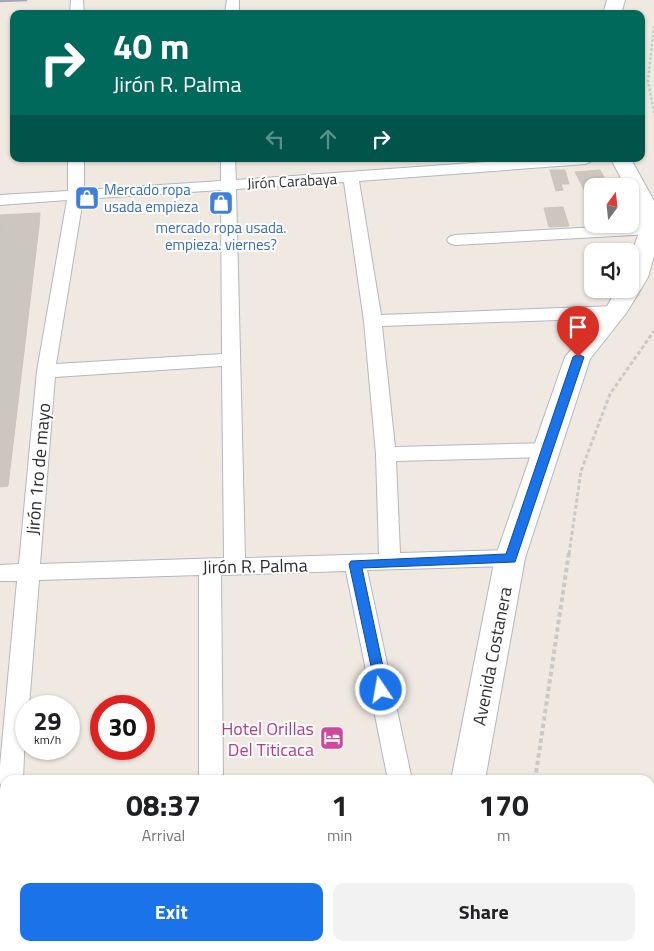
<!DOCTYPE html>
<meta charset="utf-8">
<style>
body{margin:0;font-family:"Titillium Web",sans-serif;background:#f2f2f2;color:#202124;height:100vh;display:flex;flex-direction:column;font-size:19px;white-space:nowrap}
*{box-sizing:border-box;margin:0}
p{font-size:16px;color:#757577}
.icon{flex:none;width:28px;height:28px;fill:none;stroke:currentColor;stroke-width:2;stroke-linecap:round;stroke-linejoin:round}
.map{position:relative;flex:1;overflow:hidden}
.panel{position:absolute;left:0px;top:775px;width:655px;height:176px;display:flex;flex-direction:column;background:#fff;border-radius:15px 15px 0 0;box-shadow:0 1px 4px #0004}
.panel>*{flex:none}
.top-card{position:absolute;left:10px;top:10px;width:635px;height:152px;border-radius:10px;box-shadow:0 1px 4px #0004;background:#00695c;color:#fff;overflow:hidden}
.needle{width:32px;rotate:15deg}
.tools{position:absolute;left:584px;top:178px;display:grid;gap:10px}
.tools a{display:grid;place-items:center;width:55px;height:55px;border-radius:10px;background:#fff;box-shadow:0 1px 4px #0004;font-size:25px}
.speed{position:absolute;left:15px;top:695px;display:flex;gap:10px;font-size:25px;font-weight:700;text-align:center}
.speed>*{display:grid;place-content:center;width:65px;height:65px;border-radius:50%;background:#fff;box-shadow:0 1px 4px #0004;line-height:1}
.speed small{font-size:12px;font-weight:400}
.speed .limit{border:8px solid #d22;background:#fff;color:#111}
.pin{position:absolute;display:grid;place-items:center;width:42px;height:42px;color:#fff;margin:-51px -21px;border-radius:50% 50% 50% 0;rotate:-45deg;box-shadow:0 0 5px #0007}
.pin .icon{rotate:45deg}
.me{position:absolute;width:55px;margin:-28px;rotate:348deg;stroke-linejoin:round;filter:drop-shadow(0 0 4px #0008)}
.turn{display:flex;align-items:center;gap:18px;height:105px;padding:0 20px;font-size:22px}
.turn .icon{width:65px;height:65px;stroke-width:2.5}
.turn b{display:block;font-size:35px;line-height:42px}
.lanes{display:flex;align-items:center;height:48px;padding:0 20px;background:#0003;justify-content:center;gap:25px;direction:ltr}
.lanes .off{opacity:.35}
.eta{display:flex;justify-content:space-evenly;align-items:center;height:85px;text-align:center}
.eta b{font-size:30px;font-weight:700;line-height:35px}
.button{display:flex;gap:10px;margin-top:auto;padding:10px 20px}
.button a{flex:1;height:58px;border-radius:10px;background:#1a73e8;color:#fff;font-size:20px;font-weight:700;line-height:58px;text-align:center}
.button a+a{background:#f2f2f2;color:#202124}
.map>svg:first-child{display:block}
</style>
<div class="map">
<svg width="654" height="951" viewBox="0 0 654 951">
<rect width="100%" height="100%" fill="#efe9e1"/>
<path fill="#cbc7bf" stroke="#cbc5ba" d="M550,170h15l4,14h-8l2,6 -7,1z
M600,170l9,16h-17l-1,17 -16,-31z
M563,207l6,19 -20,1 -5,-19z
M40,213l-1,13 -39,2v-13z
M39,226l-31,260 -8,1v-259z"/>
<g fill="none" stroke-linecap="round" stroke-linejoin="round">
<defs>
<path id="street" d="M71,0h12l1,14h-14z
M227,0h12v14h-14z
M68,159h16v31l137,-9v-22h14l1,21 292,-21h65l-3,3 -5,2 -226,17 22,134 234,-9 6,2 3,4 -3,4 -6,2 -233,8 13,121 153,-4 7,2 3,5 -3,5 -7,2 -152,4 4,92 110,-3 8,2 3,6 -3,6 -8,2 -143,4 45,210h-24l-42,-209 -125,4 2,205h-24v-205l-160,5 -10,126h-3l-3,74h-18v9l-3,-1 -2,-5v-17l17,-185h-17v-16l19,-1 18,-193 30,-171 -67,5v-10l68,-4zM344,182l20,139 12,133 3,100 -134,4 -9,-369zM221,190l1,164 -166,10 27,-165zM222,366l2,192 -184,6 15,-187z
M651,224l3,1v8l-3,1 -196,11 -6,-2 -2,-3 2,-3 6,-2z
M5,834v80l-5,2v-80z
M198,946h28v5h-28z"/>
<path id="secondary" d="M607,0h18l-4,14h-18z
M611,159h20l23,42v55l-6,21 -21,35 -37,47 -65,199 -40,222h-34l44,-222 70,-201 41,-49 11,-19h13v-30l10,-30 -5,-23 -5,-10v-10h-5z
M422,946h60l2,5h-63z"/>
</defs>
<use href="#street" stroke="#b4b7c1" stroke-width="2"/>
<use href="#secondary" stroke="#b4b7c1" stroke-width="2"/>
<path stroke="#c9c9c9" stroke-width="2.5" stroke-dasharray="2.5 2" stroke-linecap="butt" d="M654,26l-6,55 6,32"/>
<path stroke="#c9c9c9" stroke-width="3" stroke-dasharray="4 2.5" stroke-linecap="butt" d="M569,554l12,-83 29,-77 44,-63"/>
<path stroke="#c9c9c9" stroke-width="4" stroke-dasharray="4.5 3" stroke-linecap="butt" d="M535,780l34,-228
M531,946l2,5"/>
<use href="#street" fill="#fff" fill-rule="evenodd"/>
<use href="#secondary" fill="#fff" fill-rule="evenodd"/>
<path stroke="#a3a6b8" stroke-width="2.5" d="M0,1l26,-1"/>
</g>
<path fill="#1a73e8" stroke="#114b97" d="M578,354l6,3 -69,205 -153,6 26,122 -2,4 -5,2 -4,-2 -28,-130 2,-3 155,-7 67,-197z"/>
<defs>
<symbol id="shop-square" viewBox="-11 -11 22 22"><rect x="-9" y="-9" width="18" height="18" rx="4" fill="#3f7fe0" stroke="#fff"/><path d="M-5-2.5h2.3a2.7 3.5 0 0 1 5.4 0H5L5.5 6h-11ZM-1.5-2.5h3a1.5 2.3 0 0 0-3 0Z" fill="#fff"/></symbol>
<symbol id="hotel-square" viewBox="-11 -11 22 22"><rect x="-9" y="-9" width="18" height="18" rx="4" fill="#d1479c" stroke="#fff"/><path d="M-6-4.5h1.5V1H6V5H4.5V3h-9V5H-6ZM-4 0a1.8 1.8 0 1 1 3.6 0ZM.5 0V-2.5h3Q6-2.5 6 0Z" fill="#fff"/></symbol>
</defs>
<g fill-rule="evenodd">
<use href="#shop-square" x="73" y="184" width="28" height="28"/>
<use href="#shop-square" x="207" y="189" width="28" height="28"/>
<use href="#hotel-square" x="318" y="724" width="28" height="28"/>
</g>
<g text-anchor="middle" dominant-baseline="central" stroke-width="4" stroke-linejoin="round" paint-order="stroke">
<g font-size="15" fill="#2e2e2e" stroke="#fff">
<text transform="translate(292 181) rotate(-3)">Jirón Carabaya</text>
</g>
<g font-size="15" fill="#366cbe" stroke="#fff" text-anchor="start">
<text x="104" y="189">Mercado ropa<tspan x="104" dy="17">usada empieza</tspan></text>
<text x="221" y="227" text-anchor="middle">mercado ropa usada.<tspan x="221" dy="17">empieza. viernes?</tspan></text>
</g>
<g font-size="18" fill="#2e2e2e" stroke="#fff">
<text transform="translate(38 469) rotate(-85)">Jirón 1ro de mayo</text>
<text transform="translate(255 566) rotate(-1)">Jirón R. Palma</text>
<text transform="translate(492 656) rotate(-79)">Avenida Costanera</text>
</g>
<g font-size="18" fill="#b23c85" stroke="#fff" text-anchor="end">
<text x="314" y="728">Hotel Orillas<tspan x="314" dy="21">Del Titicaca</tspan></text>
</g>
</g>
</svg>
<div class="tools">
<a><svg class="needle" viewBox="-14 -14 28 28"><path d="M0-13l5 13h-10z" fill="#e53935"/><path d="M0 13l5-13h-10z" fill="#757577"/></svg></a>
<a><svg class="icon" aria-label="sound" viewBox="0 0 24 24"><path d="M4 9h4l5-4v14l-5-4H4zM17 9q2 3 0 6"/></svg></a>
</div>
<div class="speed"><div>29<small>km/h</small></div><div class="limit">30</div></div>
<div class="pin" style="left:578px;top:357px;background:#d93025"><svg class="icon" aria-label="arrive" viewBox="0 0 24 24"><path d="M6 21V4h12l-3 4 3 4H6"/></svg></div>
<svg class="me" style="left:381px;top:690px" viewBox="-20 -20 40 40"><circle r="17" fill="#1a73e8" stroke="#fff" stroke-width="3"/><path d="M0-11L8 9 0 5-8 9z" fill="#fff"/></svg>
<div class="top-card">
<div class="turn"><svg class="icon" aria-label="right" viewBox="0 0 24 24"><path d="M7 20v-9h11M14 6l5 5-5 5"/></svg><div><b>40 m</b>Jirón R. Palma</div></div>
<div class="lanes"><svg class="icon off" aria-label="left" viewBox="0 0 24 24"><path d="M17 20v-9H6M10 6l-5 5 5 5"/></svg><svg class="icon off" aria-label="ahead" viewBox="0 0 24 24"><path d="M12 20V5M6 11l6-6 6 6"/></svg><svg class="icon" aria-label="right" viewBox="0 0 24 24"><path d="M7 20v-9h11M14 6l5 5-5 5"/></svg></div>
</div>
<section class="panel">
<div class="eta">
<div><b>08:37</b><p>Arrival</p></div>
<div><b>1</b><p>min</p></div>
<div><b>170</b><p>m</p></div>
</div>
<div class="button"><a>Exit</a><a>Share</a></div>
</section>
</div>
